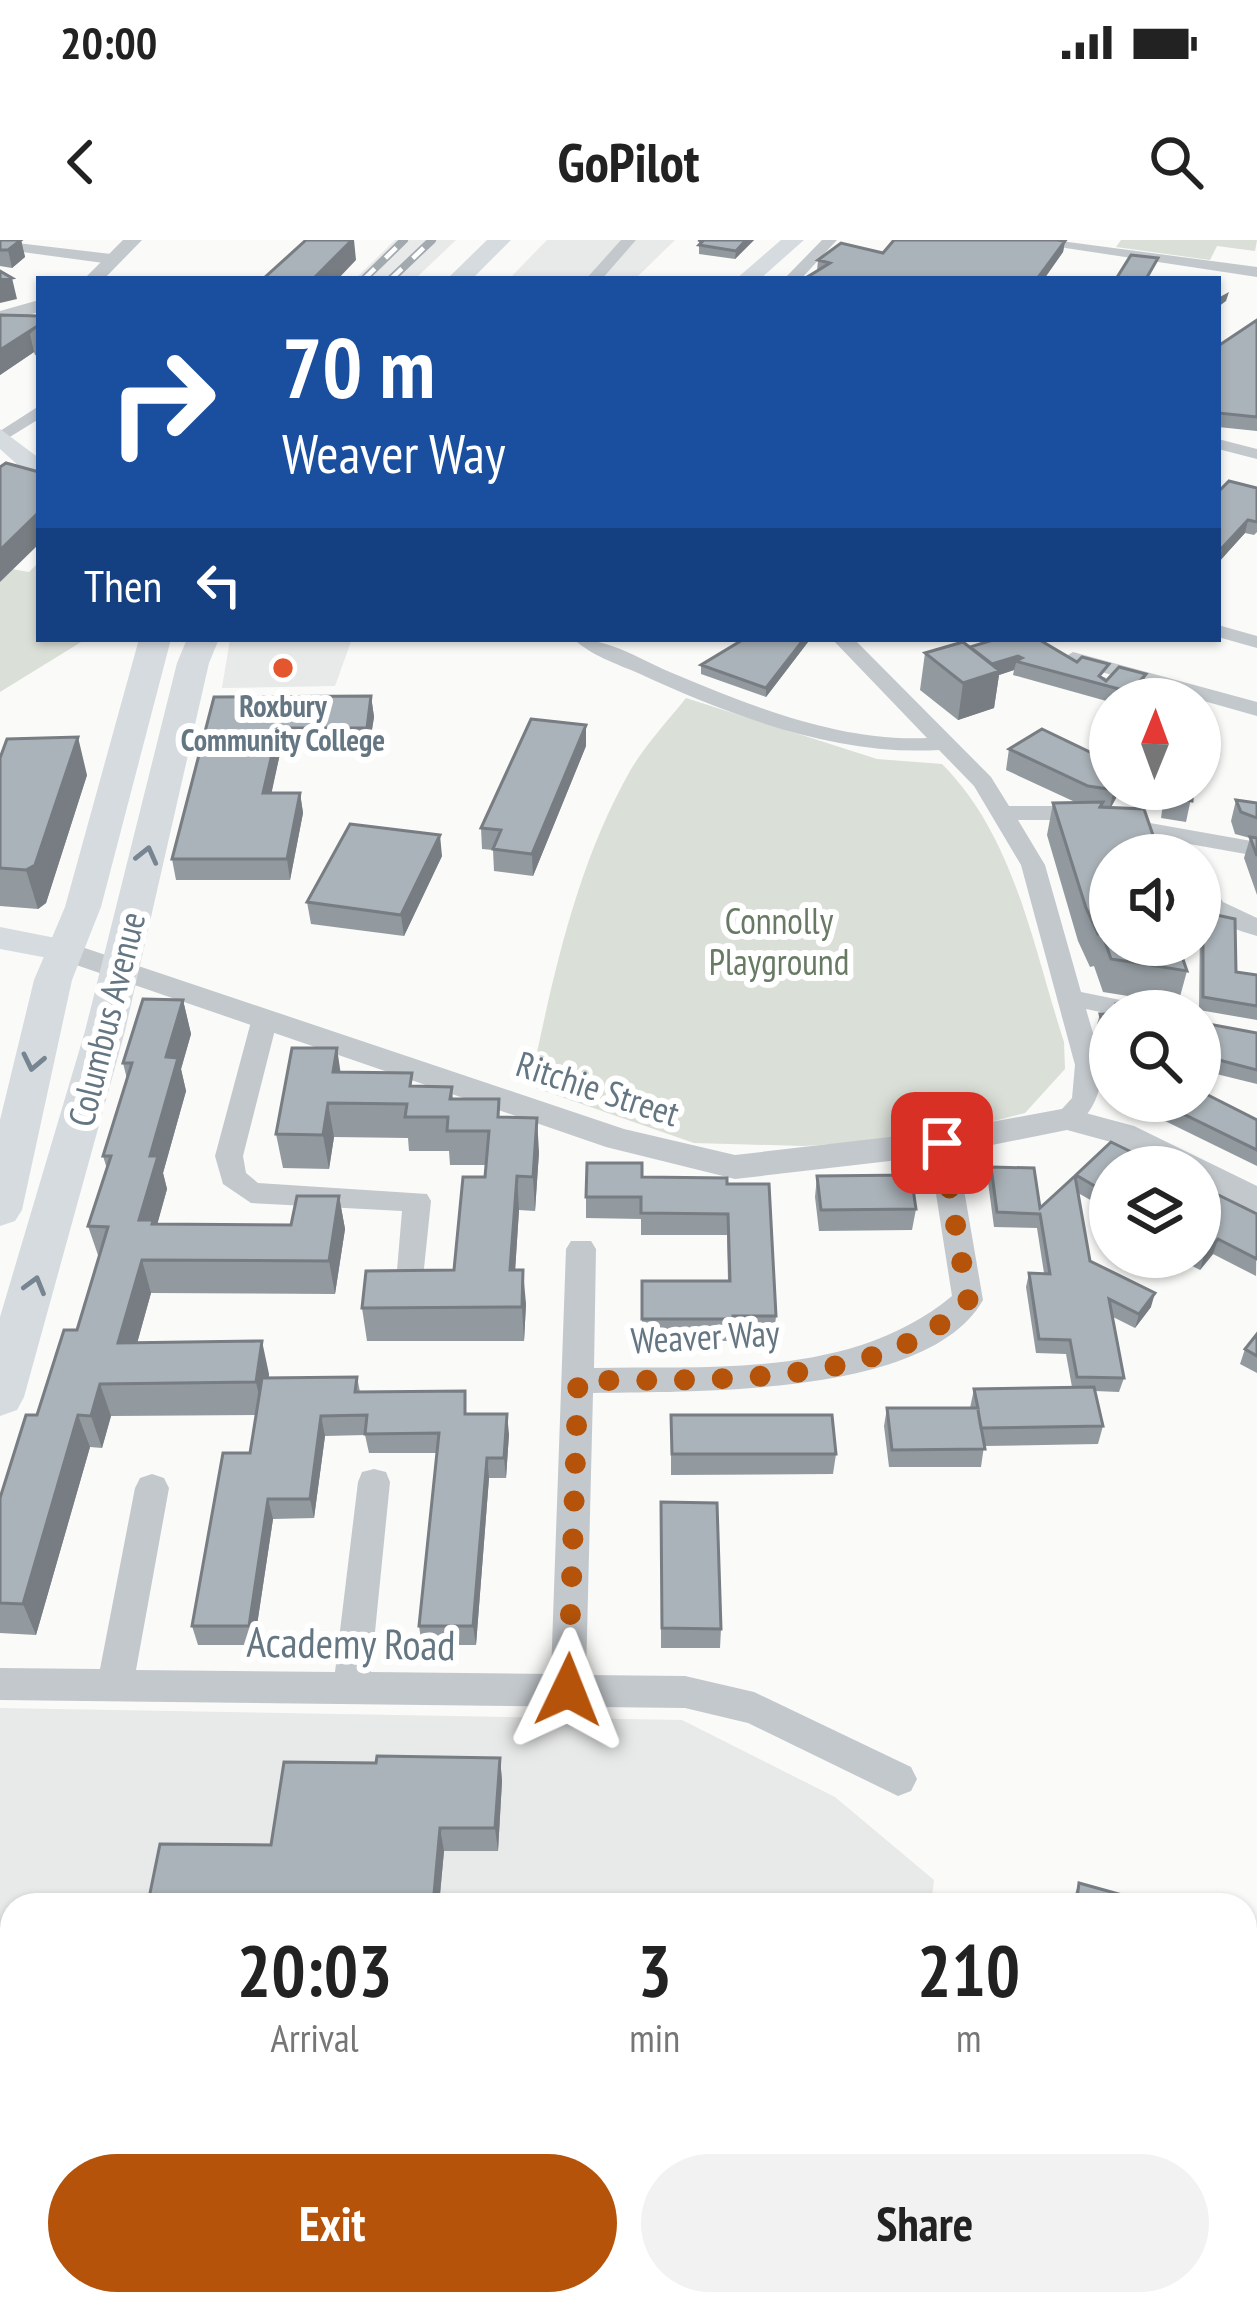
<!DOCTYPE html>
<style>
body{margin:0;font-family:"PT Sans Narrow",sans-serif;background:#f2f2f2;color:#222;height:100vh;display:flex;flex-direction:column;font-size:45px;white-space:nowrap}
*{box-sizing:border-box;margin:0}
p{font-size:39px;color:#767676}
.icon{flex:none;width:66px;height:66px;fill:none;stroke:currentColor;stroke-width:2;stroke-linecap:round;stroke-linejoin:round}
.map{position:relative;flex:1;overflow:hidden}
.side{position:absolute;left:0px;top:1653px;width:1257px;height:423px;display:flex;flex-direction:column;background:#fff;border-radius:36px 36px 0 0;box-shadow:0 3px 9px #0004}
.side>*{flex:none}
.banner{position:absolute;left:36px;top:36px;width:1185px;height:366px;border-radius:0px;box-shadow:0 3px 9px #0004;background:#1a4fa0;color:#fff;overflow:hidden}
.needle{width:78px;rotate:1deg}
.tools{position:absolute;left:1089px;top:438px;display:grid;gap:24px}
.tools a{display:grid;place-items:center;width:132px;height:132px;border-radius:50%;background:#fff;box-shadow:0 3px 9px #0004;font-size:60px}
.pin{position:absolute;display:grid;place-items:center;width:102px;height:102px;color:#fff;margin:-51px;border-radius:24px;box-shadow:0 6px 18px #0006}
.me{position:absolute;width:132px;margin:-66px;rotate:2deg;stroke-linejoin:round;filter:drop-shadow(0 0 9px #0008)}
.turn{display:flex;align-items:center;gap:42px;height:252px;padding:0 48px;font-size:54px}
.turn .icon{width:156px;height:156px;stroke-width:2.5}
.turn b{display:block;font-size:84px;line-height:102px}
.then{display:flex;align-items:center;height:114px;padding:0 48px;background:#0003;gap:24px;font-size:45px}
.eta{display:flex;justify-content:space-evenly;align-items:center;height:204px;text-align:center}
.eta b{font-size:72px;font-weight:600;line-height:84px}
.action{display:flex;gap:24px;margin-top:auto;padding:24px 48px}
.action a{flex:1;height:138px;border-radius:72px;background:#b45309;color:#fff;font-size:48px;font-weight:600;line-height:138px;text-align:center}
.action a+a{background:#f2f2f2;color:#222}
.status{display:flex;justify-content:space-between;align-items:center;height:84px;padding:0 60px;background:#fff;direction:ltr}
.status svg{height:33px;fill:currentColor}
header{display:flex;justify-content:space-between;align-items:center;height:156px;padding:0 48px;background:#fff;font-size:54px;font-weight:600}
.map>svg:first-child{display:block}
</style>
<div class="status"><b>20:00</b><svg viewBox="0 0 49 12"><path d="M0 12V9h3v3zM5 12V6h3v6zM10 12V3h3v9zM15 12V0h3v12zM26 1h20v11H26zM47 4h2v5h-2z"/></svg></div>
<header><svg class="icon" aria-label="back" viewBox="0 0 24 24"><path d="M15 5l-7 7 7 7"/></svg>GoPilot<svg class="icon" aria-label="search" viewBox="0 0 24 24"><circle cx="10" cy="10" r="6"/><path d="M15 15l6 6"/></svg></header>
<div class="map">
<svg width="1257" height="2075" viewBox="0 0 1257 2075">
<rect width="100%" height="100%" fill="#fafaf8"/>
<path fill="#e8e9e9" d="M395,0h61l-41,39h-60z
M547,0h128l-40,39h-126z
M230,399h122l-17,47 -113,2z
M0,1468l682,12 153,77 99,83 -3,25h-919v399h871l-1,11h-882z"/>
<path fill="#dadfd7" d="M1121,0h136l-2,11 -38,-5 -7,14 -94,-13z
M39,322v77h47l-86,53v-125l29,5z
M686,458l191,61 65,5c73,73 91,183 122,278l1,27 -40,44 -92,24 -129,9 -110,-3 -164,-57c22,-106 46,-220 100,-315 15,-26 37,-49 56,-73z"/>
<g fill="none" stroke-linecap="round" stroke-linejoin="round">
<path fill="#c3c8cc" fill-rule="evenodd" d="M621,0h15l-34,39h-16z
M822,0h15l-36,39h-17z
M1013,0h40l204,27v10z
M0,1l111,13 8,5 -8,5 -111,-15z
M39,166v13l-39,24v-12z
M1218,199l39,10v10l-39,-10z
M1218,385l39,11v12l-39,-11z
M574,399c38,0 68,22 103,36 77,32 164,67 250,63l-95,-99h22l137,138 18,29h45l203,36v14l-203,-36h-36l27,45 36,127 64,13 4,6 -39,3 -24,-5c13,47 29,78 -9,117h-20l-4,-7 19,-21 3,-33 -54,-200 -47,-79 -35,-36c-103,6 -208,-34 -301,-77 -21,-9 -48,-18 -64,-34z
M1073,412l184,50v14l-191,-54 -3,-4z
M1200,636l9,2 14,24 34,16v18c-40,-12 -57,-18 -57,-60z
M265,769l13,9 -35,138 3,17 12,10 169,11 4,7 -8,77h-22l-4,-8 5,-59 -151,-8 -28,-19 -8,-28 37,-138z
M942,893l14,10 27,157c-55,98 -292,91 -390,93l-7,282 99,1 69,16 157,75 6,12 -6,12 -13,5 -150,-73 -63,-15 -685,-8v-32l100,1 35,-181 5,-10 12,-4 12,4 5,10 -33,182 199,2 23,-190 4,-10 12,-3 12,3 4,10 -19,190 180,2 15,-425 5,-8h20l5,8 -2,119c121,-2 259,10 358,-72l-24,-153z"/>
<path fill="#c3c8cc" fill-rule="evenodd" d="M123,0h19l-38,39h-20z
M39,60v12l-39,11v-12z
M64,701l560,188 111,26 207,-24 125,-23 67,18 123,60v26l-57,-25v-20h-42l-47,-25 -44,-12 -125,25 -207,24 -129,-32 -553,-190 -4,-7 4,-7z"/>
<path fill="#d6dbdf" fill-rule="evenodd" d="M781,0h23l-44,39h-24z
M0,189l39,29v21l-9,-3 -30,-27z
M0,687l76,15 6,8 -6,8 -12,3 -64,-12z"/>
<path fill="#d6dbdf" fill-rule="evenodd" d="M487,0h24l-39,39h-25z
M139,399h32l-70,268 -29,73 -50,230 -7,11 -15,5v-106l34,-140 31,-73z
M187,399h32l-10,24 -84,368 -101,366 -7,13 -17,6v-99l85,-286 92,-368z"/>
<defs>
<path id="rail" d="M364,39l40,-39
M391,39l41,-39"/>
</defs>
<use href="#rail" stroke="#a2aab0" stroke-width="8"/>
<use href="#rail" stroke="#fff" stroke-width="4.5" stroke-dasharray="15" stroke-linecap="butt"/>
</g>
<path fill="#929a9f" d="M0,0h21l4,17 -13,11 -12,-2z
M699,0h55l-19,19 -36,-5z
M1065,1l-2,11 -19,27h-240l13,-8 1,-11 65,-7z
M0,75l39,1v40l-4,-1 -1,-3 -34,23z
M1257,80v111l-39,-4v-81z
M1257,248v44l-3,3 -9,-2 -27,29v-70z
M744,399h64v3l-42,55 -65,-23v-9z
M996,399l110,39 -1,2 1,1 40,-7 -4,14 -9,11h-23v3l-97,-27 1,-5 -15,5 -5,33 -36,12 -38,-30 5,-37 45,-6z
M371,456l3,21 -5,31 -88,1 -10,44h29l3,20 -13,67h-114l-4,-21 42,-162z
M586,506l-53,130 -39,-5 -1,-21 -11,-1 -1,-21z
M1009,509l112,40 -10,18 44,34 -4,14h-41l77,116 -9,33 -75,-12 -9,-26 -4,1 -12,-26 -31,-106 6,-32 22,-1 -69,-32z
M0,518l87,17 -41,128 -8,6 -38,-3z
M1165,549h28l-7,33 -25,-4z
M1236,560l21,3v92l-13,-37 6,-20 -15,-4 -4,-13z
M442,616l-38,80 -93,-12 -4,-22z
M1203,672l33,60 21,3v45l-58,-10 1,-86z
M183,760l8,34 -10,35 5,22 -23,82 4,16 -10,35 134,1 48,-29 6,33 -10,65 -184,-1 -14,50 132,31v4l88,-1 3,15 108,22 41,20 -3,44h-17l-13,167h-54l-3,-19 18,-173h-68l-4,-18 -40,1 -11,82 -41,1 -19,126h-56l-6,-19 58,-173 6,-38 -145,1 -9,32 -12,-1 -54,188 -36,-2v-135l77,-168 22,-72 -11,-32 19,-57 -4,-13 24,-77 -4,-16z
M1100,774h10v33l-9,-2 -5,-17z
M1203,783l54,10v51l-57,-14v-37z
M341,832l72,14 39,1 1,12 48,18 38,35 -4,59 -16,-1 -4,60 11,34 -2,37h-157l-5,-33 92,-38 31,-93 1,-12h-36l-1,-14h-40l-1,-13 -74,-1 -5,32 -46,-1 -7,-34z
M1169,861l88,19v46l-94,-46z
M991,927l49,41 36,-33 34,-8v30l-9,9 -23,-13 12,68 61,46 -16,21 -22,-11 11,61 -5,14 -24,-1 8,35 -5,18 -114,2 -3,21h-92l-5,-41 3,-18h83l4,-19 98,-2 -6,-33 -30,-1 -10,-66 3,-14h15l-7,-45 -43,-1 -6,-45z
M817,936l99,33 -4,21 -93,1 -4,-34z
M642,937l85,7 49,132 -2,21h-42v4l-90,-1v-59h86l-1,-46h-86v-16l-55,-1v-21z
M1200,946l57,28 -1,62 -43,-22 -13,16 -25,-13h25z
M1257,1094v39l-17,-9 5,-15z
M671,1175l165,39 -3,20 -162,1z
M661,1262l60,127 -1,19h-59z
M500,1518l2,23 -4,70h-54l-5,54h-290l-1,-2 123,-58 105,-82z
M1079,1643l79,22h-87z
M486,2064h58l-5,11h-32z
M549,2064h189l-4,11h-164z
M1191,2064h54l12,11h-66z"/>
<path fill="#777d82" d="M21,0l4,17 -13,11 -4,-18z
M352,0h2l2,20 -18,19h-25z
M746,0h8l-19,19 1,-8z
M1065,1l-2,11 -19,27h-7z
M12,38l5,21 -17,4v-23z
M1229,52l-3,9 -8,6v-9z
M39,85l-9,9 4,18 -34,23v-25z
M39,272v32l-39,38v-32z
M1248,280l-3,13 -26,29 3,-14z
M804,399h4v3l-42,55v-9z
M1018,416l-4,14 -15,5 -5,33 -36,12 5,-37 11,-13z
M1146,434l-4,14 -9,11h-4l1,-7z
M371,456l3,21 -5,31 -2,-20z
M586,485v21l-53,130 -1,-22z
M278,488l3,21 -14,65 -4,-21z
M78,497l9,38 -41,128 -8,6 -12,-39z
M1114,549h7l-12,22z
M300,553l3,20 -13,67 -3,-21z
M440,595l2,21 -38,80 -3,-21z
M183,760l8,34 -10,35 5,22 -23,82 4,16 -11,40 -17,-9 27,-163z
M337,808l5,34 -4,24 -5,-34z
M328,863l6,34 -5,32 -6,-34z
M537,878l2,34 -4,59 -2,-34z
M517,936l2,34 -6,94 -3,-34z
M1110,947v10l-9,9 4,-14z
M339,956l6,33 -10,65 -6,-33z
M1218,999l-5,15 -13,16 4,-15z
M142,1020l9,33 -23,83 -10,-33z
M523,1030l3,34 -2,37 -2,-34z
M1155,1053l-4,14 -16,21 4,-14z
M262,1101l7,33 -6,40 -7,-32z
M100,1144l11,32 -9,32 -11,-32z
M507,1174l2,20 -3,44 -2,-20z
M78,1175l12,32 -54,188 -13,-31z
M321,1176l4,20 -11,82 -4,-19z
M487,1218l2,20 -13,167 -3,-19z
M268,1259l5,20 -19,126 -5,-19z
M500,1518l2,23 -4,70 -3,-23z
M440,1588l4,23 -5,54h-6z
M121,2064h31l-20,11h-30z
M535,2064h9l-5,11h-8z"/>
<path fill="#aab3b9" stroke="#777d82" stroke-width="3" d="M0,0h21l-13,10h-8z
M306,0h46l-39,39h-50z
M698,0h48l-10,11 -37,-6 4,-4z
M894,0h163l8,1 -28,38h-233l26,-16 -12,-3 23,-17 42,10z
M1131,15l27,3 -12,21h-30z
M0,31l12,7 -12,2z
M0,75l39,1v9l-39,25z
M1257,80v97l-39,-4v-67z
M6,223l33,9v40l-39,38v-83z
M1229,241l28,7v34l-9,-2 -26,28h-4v-56z
M744,399h60l-38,49 -65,-23z
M996,399h42l39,23 5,-5 27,7 -10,12 7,5 13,-14 27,7 -16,18 -115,-31 7,-3 -4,-2 -26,8 -22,-17z
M963,402l37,29 -37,12 -38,-30z
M371,456l-4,32h-89l-15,65h37l-13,66h-115l42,-162z
M531,479l55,6 -54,129 -39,-5 8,-19 -20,-2z
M1042,489l48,23 20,6v31l4,1 -26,-4 -79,-37z
M78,497l-43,128 -9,5 -26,-2v-110l7,-19z
M1167,549h26l-1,12 -26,-4z
M1236,560l21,3v15l-16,-6z
M1103,562l-3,5 44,2 11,32h-16l5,14h-34v90h68l9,26 -76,-12 -9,-26 -4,1 -12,-26 -33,-105z
M350,584l90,11 -39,80 -94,-13z
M1250,597l7,1v18z
M1203,672l32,7 1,53 21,3v31l-54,-9z
M143,759l40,1 -17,57 12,1 -28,98h8l-19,64h14l-1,4 139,1 6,-29h42l-10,65 -187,-1 -24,83 144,-2 -6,41 -156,2 -9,32 -13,-1 -55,189 -23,-1v-105l26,-83h11l27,-85h13l31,-103 -20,-1 23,-70h-8l29,-93h-9z
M1148,761l2,10h-32l-2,-7z
M1100,774h10v17l-6,-1z
M1203,783l54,10v37l-57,-15 9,-12h-6z
M292,808h45l-4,24 79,1 -2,13 42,1 -2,12h49l-1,18 39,1 -4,59 -16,-1 -7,94h13l-1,37 -160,1 4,-37 88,-1 9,-93h22l4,-46h-42l1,-14h-43l2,-13 -79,-1 -5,32 -47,-1z
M1200,851l57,29v30l-90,-44 2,-5h31z
M1111,902l51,25h-52v20l-5,5 -29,-17z
M587,923h55v14l85,1v6h42l7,132h-43v3h-91v-38h88l-2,-67 -87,-1v-16h-55z
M991,927l43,1 6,40 35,-32 15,85 65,32 -16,21 -30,-15 15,79 -47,-1 -7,-37 -31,-1 -10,-66 21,1 -10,-60 -43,-2z
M911,935l5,34 -95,1 -4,-34z
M1200,946l57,28v45l-39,-20 -14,16 -4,-2z
M1257,1094v22l-12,-7z
M357,1137l-2,15 110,-1v23h42l-3,44h-17l-14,168h-54l20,-193 -74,1 2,-19 -46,1 -11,83h-42l-19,127h-57l31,-173h27l12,-75z
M1094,1147l9,39 -122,2 -3,-18 7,39 -93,1 -5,-42h91l-4,-19z
M671,1175h161l4,39h-164z
M661,1262l56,1 4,126 -59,-1z
M377,1516l123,2 -5,70h-55l-7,77h-275l1,-2h-11l12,-59 111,1 13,-83 92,1z
M1079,1643l79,22h-82z
M1245,1838l12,4v233h-56v-11h44z
M80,2064h41l-19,11h-18z
M513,2064h22l-5,9z
M578,2064h157l-5,11h-131z
M932,2064h79l-2,11h-79z"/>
<defs><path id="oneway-chevron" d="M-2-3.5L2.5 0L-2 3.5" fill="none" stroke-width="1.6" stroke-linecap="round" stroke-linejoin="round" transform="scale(3)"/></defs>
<g stroke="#768591">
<use href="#oneway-chevron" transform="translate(147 615) rotate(-76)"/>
<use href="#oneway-chevron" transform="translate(33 822) rotate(102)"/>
<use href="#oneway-chevron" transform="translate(35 1045) rotate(-74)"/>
</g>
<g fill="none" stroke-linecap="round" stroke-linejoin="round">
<path stroke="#b45309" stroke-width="21" stroke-dasharray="0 37.8" d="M568,1450l10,-309c114,-3 308,11 390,-81l-26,-157"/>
</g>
<circle fill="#e4572e" stroke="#fff" stroke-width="4.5" cx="283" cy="428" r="12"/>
<g text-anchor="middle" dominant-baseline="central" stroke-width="12" stroke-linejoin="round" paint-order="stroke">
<g font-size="30" font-weight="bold" fill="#657683" stroke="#fff">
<text x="283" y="465">Roxbury<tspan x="283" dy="34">Community College</tspan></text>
</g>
<g font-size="36" fill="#687a64" stroke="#fff">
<text x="779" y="680">Connolly<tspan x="779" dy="41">Playground</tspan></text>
</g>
<g font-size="36" fill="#657683" stroke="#fff">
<text transform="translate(106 779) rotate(-76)">Columbus Avenue</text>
<text transform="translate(598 848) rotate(18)">Ritchie Street</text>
<text transform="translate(705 1096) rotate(-3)">Weaver Way</text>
</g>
<g font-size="42" fill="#657683" stroke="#fff">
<text transform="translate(351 1403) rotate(1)">Academy Road</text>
</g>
</g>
</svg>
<div class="tools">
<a><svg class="needle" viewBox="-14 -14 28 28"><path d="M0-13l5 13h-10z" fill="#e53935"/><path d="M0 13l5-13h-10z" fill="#767676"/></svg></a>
<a><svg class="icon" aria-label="sound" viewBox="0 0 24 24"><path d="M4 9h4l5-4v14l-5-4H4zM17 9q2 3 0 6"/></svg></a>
<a><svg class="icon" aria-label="search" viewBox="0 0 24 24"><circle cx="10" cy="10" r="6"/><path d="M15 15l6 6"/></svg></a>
<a><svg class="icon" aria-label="layers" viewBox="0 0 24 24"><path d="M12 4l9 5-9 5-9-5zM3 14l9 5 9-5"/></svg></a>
</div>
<div class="pin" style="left:942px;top:903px;background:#d93025"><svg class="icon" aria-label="arrive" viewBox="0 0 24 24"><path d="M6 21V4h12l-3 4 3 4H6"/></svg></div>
<svg class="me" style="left:568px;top:1450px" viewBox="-20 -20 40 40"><path d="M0-17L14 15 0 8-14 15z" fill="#b45309" stroke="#fff" stroke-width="4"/></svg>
<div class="banner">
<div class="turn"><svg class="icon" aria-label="right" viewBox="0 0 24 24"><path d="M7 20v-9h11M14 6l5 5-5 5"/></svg><div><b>70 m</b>Weaver Way</div></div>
<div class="then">Then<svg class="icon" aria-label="left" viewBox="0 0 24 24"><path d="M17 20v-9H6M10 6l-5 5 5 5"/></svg></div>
</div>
<section class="side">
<div class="eta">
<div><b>20:03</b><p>Arrival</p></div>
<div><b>3</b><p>min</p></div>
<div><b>210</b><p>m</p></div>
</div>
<div class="action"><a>Exit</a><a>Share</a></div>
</section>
</div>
